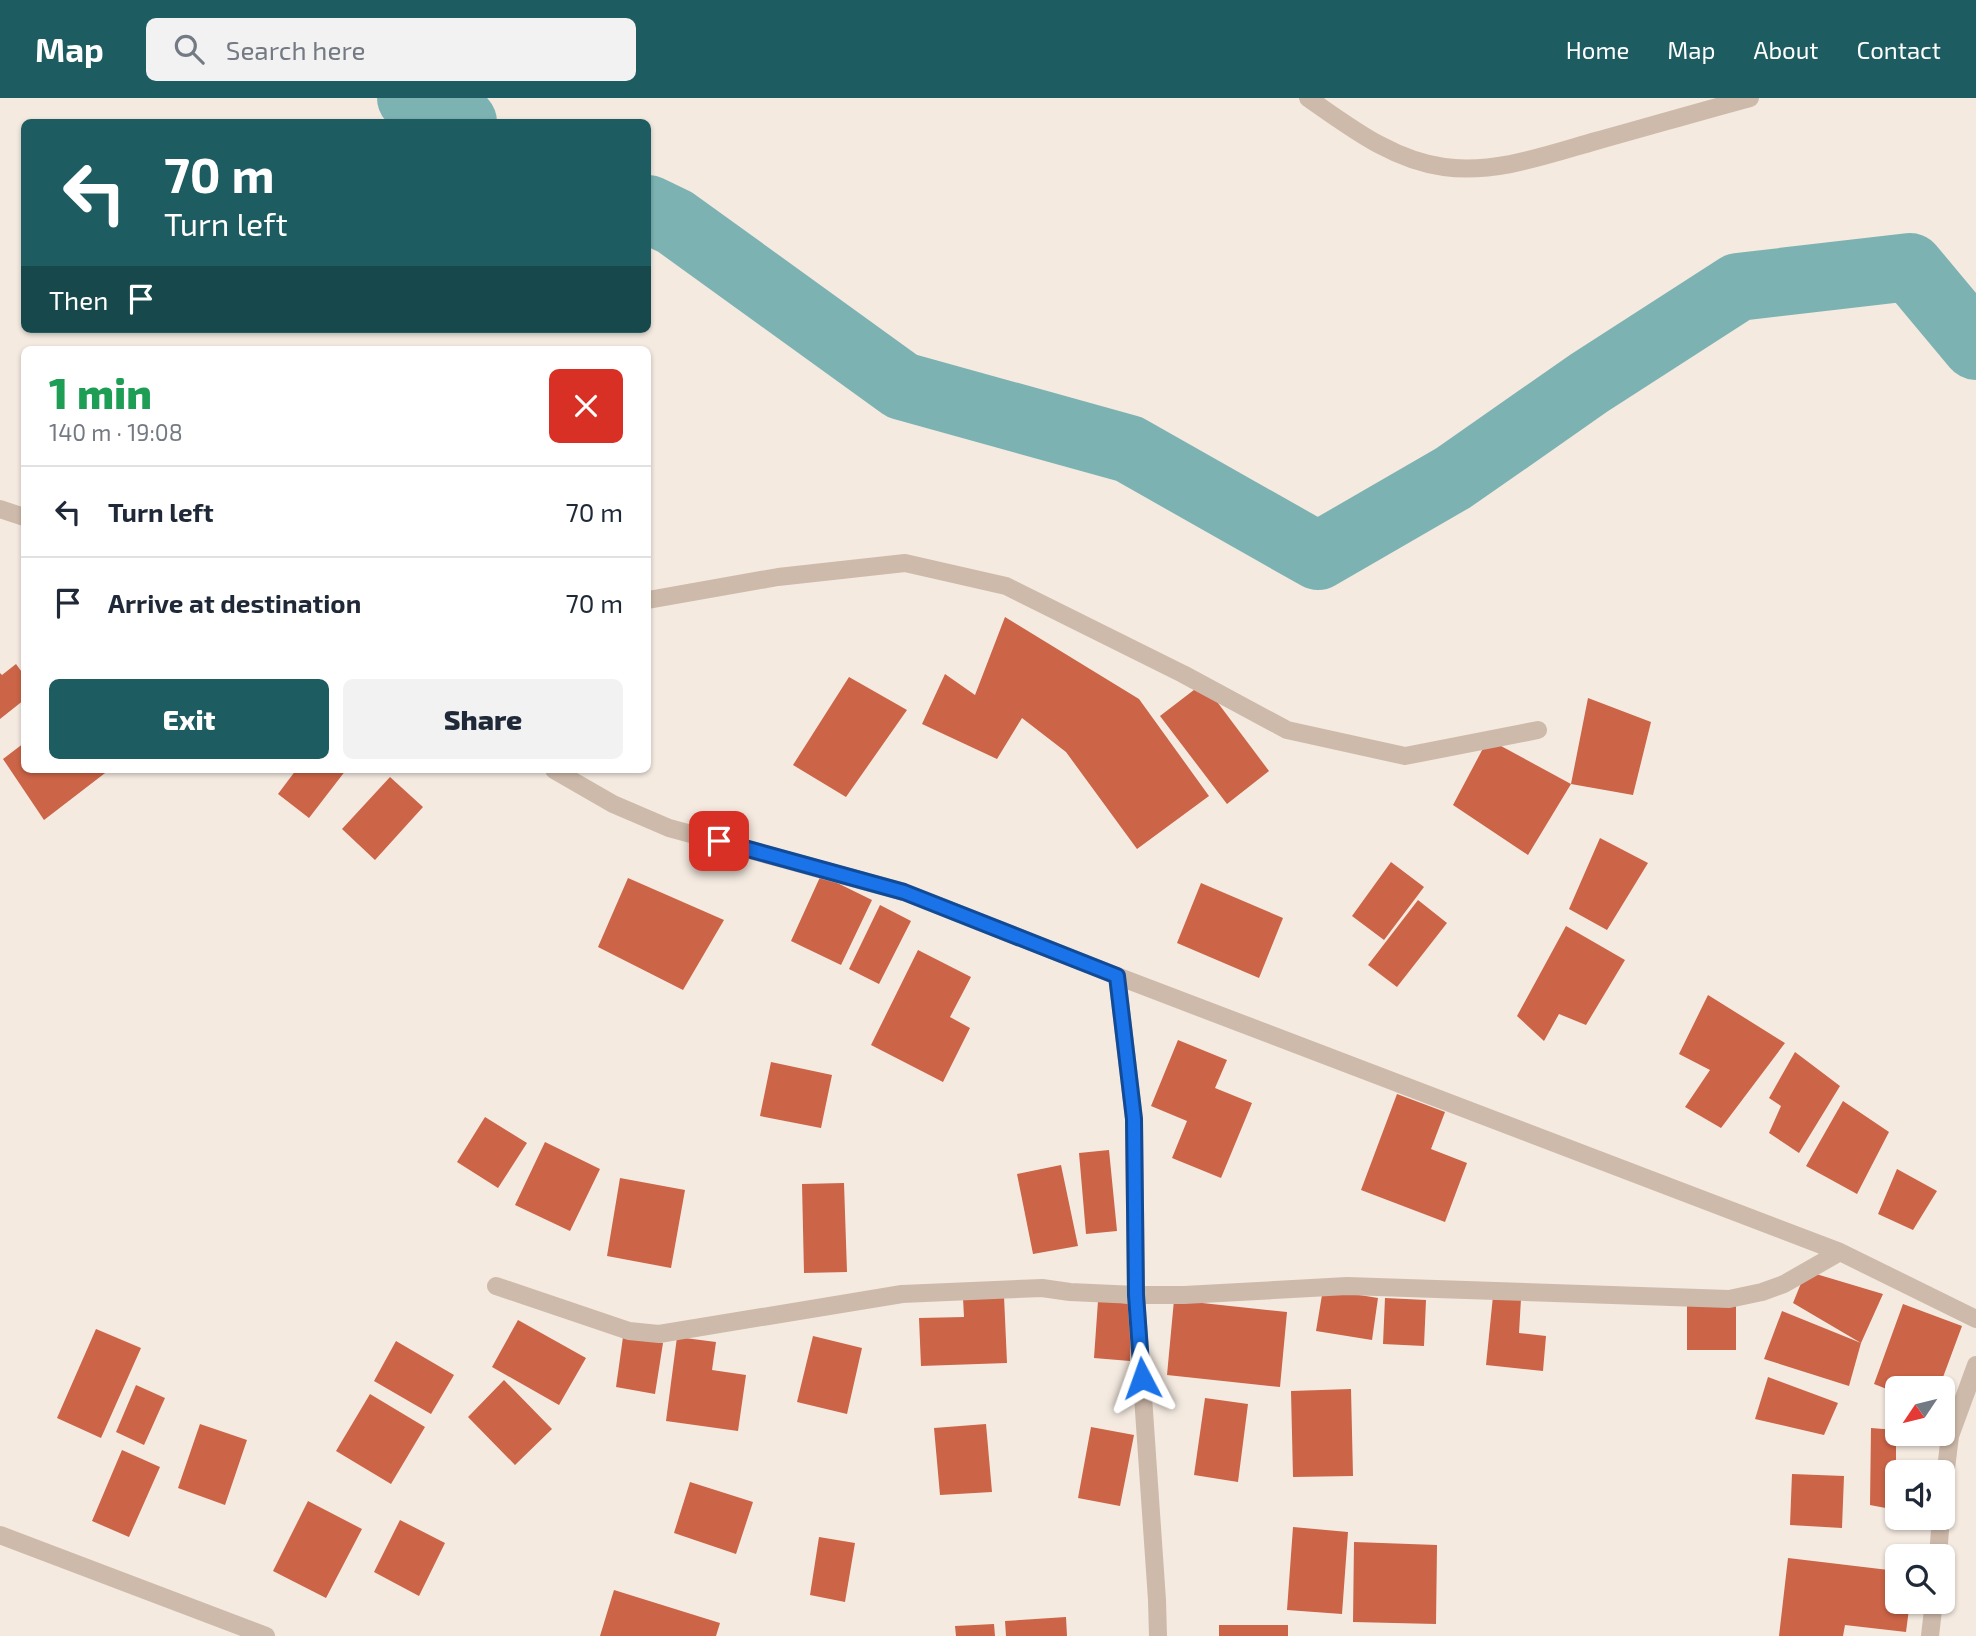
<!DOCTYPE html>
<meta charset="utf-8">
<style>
body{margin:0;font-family:"Exo 2",sans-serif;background:#f2f2f3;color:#1f2937;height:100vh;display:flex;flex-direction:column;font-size:26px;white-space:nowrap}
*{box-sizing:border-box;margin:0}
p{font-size:23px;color:#747a83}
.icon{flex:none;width:38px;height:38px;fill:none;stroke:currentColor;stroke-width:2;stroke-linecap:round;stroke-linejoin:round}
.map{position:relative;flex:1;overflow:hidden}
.sheet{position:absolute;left:21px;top:248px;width:630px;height:427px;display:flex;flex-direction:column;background:#fff;border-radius:10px;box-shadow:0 2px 5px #0004}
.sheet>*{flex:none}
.hud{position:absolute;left:21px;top:21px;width:630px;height:214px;border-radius:10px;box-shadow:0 2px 5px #0004;background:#1d5c60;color:#fff;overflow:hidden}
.needle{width:46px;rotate:235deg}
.tools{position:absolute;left:1885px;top:1278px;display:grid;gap:14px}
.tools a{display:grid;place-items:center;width:70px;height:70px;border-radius:10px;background:#fff;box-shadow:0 2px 5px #0004;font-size:35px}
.pin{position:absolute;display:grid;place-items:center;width:60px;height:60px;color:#fff;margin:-30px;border-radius:14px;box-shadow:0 4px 10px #0006}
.me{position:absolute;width:77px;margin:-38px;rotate:356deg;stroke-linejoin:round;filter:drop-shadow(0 0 5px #0008)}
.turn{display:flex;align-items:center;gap:24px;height:147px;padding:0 28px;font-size:32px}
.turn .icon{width:91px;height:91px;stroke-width:2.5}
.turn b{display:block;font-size:49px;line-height:60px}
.then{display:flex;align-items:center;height:66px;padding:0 28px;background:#0003;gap:14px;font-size:26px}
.round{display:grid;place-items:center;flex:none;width:74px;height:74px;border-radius:10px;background:#f2f2f3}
.overview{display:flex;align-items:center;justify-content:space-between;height:119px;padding:0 28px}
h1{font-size:42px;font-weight:800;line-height:52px;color:#1e9e55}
.button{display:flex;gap:14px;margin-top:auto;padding:14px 28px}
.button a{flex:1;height:80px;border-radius:10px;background:#1d5c60;color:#fff;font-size:28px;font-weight:800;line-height:80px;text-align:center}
.button a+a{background:#f2f2f3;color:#1f2937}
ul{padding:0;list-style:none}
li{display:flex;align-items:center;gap:21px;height:91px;padding:0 28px;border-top:2px solid #e0e1e3}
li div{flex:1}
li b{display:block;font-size:26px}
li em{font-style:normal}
header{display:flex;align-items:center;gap:42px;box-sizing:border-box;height:98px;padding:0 35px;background:#1d5c60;color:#fff}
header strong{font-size:33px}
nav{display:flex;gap:38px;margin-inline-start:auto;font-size:24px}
.search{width:490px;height:63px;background:#f2f2f3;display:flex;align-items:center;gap:18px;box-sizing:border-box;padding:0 24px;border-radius:10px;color:#747a83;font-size:26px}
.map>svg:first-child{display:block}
</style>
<header>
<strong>Map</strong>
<div class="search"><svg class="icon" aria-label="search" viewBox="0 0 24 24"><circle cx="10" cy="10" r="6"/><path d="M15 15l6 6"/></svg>Search here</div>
<nav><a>Home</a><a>Map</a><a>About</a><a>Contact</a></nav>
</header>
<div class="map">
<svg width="1976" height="1538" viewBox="0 0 1976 1538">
<rect width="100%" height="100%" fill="#f4eae0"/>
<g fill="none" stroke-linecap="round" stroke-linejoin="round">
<path stroke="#7db2b3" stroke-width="68" d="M411,0l52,24
M648,111l27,13 227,164 227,63 189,107 135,-78 136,-95 149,-96 172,-20 66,79"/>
</g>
<path fill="#cc6447" d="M1005,519l134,82 70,97 -72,53 -71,-97 -44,-34 -25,41 -75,-35 23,-50 30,21z
M16,566l8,11v25l-24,19v-46l2,2z
M849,579l58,33 -61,87 -53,-32z
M1203,585l66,88 -42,33 -67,-88z
M1588,600l63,24 -18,73 -62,-11z
M1488,641l83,45 -43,71 -75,-50z
M24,645v27h85l-65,50 -41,-61z
M296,672h50l-37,48 -31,-24z
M390,679l33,30 -48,53 -33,-31z
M1600,740l48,25 -41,67 -38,-21z
M1391,764l33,25 -40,53 -32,-24z
M821,777l51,25 -31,65 -50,-24z
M628,780l96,42 -41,70 -85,-43z
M1201,785l82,35 -24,60 -82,-35z
M1418,802l29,23 -50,64 -29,-22z
M880,807l31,16 -32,63 -30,-15z
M1566,828l59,34 -39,65 -27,-11 -15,27 -27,-25z
M918,852l53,27 -21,40 20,11 -27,54 -72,-37z
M1708,897l77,48 -64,85 -36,-21 25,-37 -31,-16z
M1178,942l49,20 -12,28 37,15 -31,75 -49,-20 15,-37 -36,-15z
M1795,954l45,34 -41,67 -30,-20 12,-27 -12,-8z
M771,964l61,13 -11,53 -61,-12z
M1397,996l48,18 -14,37 36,14 -22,59 -84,-32z
M1843,1003l46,31 -32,62 -51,-28z
M485,1019l42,26 -29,45 -41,-26z
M545,1044l55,27 -30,62 -55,-26z
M1109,1052l8,81 -31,3 -7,-81z
M1061,1067l17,81 -45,8 -16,-80z
M1897,1071l40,22 -24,39 -35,-16z
M620,1080l65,12 -14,78 -64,-12z
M844,1085l3,89 -43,1 -2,-89z
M1806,1173l77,23 -22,49 -68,-40z
M1323,1191l55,9 -6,42 -56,-9z
M1004,1198l3,67 -86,3 -2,-48 45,-1 -1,-19z
M1493,1198l28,3 -2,34 27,3 -3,35 -57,-6z
M1385,1200l41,2 -2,46 -41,-2z
M1174,1202l113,12 -7,75 -113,-12z
M1098,1203l35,3 -3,57 -36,-3z
M1687,1206h49v46h-49z
M1903,1206l59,22 -23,62h-42v5l-23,-9z
M1782,1213l79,32 -12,43 -85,-27z
M518,1222l68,38 -27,47 -67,-38z
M96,1231l45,19 -40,90 -44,-20z
M813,1238l49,12 -15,66 -50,-12z
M623,1239l40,6 -8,51 -39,-7z
M677,1239l39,5 -4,28 34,5 -8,56 -72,-10z
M396,1243l58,34 -23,39 -57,-33z
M1768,1279l70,26 -14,32 -69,-16z
M504,1282l48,49 -37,36 -47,-48z
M136,1287l29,13 -21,47 -28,-13z
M1351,1291l2,87 -60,1 -2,-86z
M370,1296l55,33 -34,57 -55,-33z
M1205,1300l43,6 -10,78 -44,-7z
M200,1326l47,16 -22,65 -47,-17z
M986,1326l6,68 -52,3 -6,-67z
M1091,1329l43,8 -14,71 -42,-8z
M1871,1330l25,2v80l-26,-5z
M122,1352l38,17 -31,70 -37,-16z
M1792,1376l52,2 -2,52 -52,-3z
M690,1384l63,20 -17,52 -62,-21z
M308,1403l54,28 -36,69 -53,-27z
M400,1422l45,23 -26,53 -45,-24z
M1293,1429l55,5 -6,82 -55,-4z
M819,1439l36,6 -10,59 -35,-7z
M1354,1444l83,3 -1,79 -83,-2z
M1788,1460l109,13v30h13l-4,31 -61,-7 -2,11h-64z
M614,1492l106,33 -4,13h-116z
M1066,1519l1,19h-61l-1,-15z
M994,1526l1,12h-39l-1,-10z
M1219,1527h69v11h-69z"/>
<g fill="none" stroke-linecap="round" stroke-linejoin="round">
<path stroke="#cebaab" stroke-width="18" d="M1308,0c42,29 84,62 136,69 51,7 103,-12 152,-26 51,-14 102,-29 154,-43
M0,411l24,8
M648,502l130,-23 127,-14 101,23 177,88 104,56 118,26 133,-26
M554,672l59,34 56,24 235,64 213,84 723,276 136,67
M1117,878l17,143 2,176 21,305 1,36
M496,1188l133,45 30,3 243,-40 140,-6 28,4 66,3h48l163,-9 382,13 33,-7 22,-8 56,-32
M1942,1403l8,-65 26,-71
M0,1437l266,101
M1938,1458l3,-39
M1930,1538l4,-35"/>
</g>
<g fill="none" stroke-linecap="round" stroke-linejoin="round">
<defs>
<path id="route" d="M719,743l185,51 213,84 17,143 2,176 6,83"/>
</defs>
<use href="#route" stroke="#114b97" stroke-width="18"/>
<use href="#route" stroke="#1a73e8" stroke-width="12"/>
</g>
</svg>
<div class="tools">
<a><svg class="needle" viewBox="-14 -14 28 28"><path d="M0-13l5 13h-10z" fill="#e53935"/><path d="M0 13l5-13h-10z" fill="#747a83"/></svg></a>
<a><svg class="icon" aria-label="sound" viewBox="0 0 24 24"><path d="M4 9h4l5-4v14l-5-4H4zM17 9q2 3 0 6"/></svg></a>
<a><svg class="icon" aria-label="search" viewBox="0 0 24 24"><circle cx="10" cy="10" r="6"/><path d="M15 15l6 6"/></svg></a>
</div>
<div class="pin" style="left:719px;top:743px;background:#d93025"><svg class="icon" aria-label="arrive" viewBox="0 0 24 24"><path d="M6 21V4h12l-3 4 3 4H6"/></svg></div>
<svg class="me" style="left:1142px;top:1280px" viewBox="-20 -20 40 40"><path d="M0-17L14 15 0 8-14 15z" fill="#1a73e8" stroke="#fff" stroke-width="4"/></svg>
<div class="hud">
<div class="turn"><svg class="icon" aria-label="left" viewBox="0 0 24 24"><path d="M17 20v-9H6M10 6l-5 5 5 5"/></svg><div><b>70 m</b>Turn left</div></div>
<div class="then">Then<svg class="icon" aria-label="arrive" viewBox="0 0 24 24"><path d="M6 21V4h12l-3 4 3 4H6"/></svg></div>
</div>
<section class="sheet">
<div class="overview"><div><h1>1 min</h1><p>140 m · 19:08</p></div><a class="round" style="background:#d93025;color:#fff"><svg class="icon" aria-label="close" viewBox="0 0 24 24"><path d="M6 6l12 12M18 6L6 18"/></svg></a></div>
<ul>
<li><svg class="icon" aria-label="left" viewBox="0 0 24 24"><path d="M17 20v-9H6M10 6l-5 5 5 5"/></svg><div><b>Turn left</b></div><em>70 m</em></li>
<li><svg class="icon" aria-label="arrive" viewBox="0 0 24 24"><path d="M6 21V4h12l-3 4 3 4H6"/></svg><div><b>Arrive at destination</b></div><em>70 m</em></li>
</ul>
<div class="button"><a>Exit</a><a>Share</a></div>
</section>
</div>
